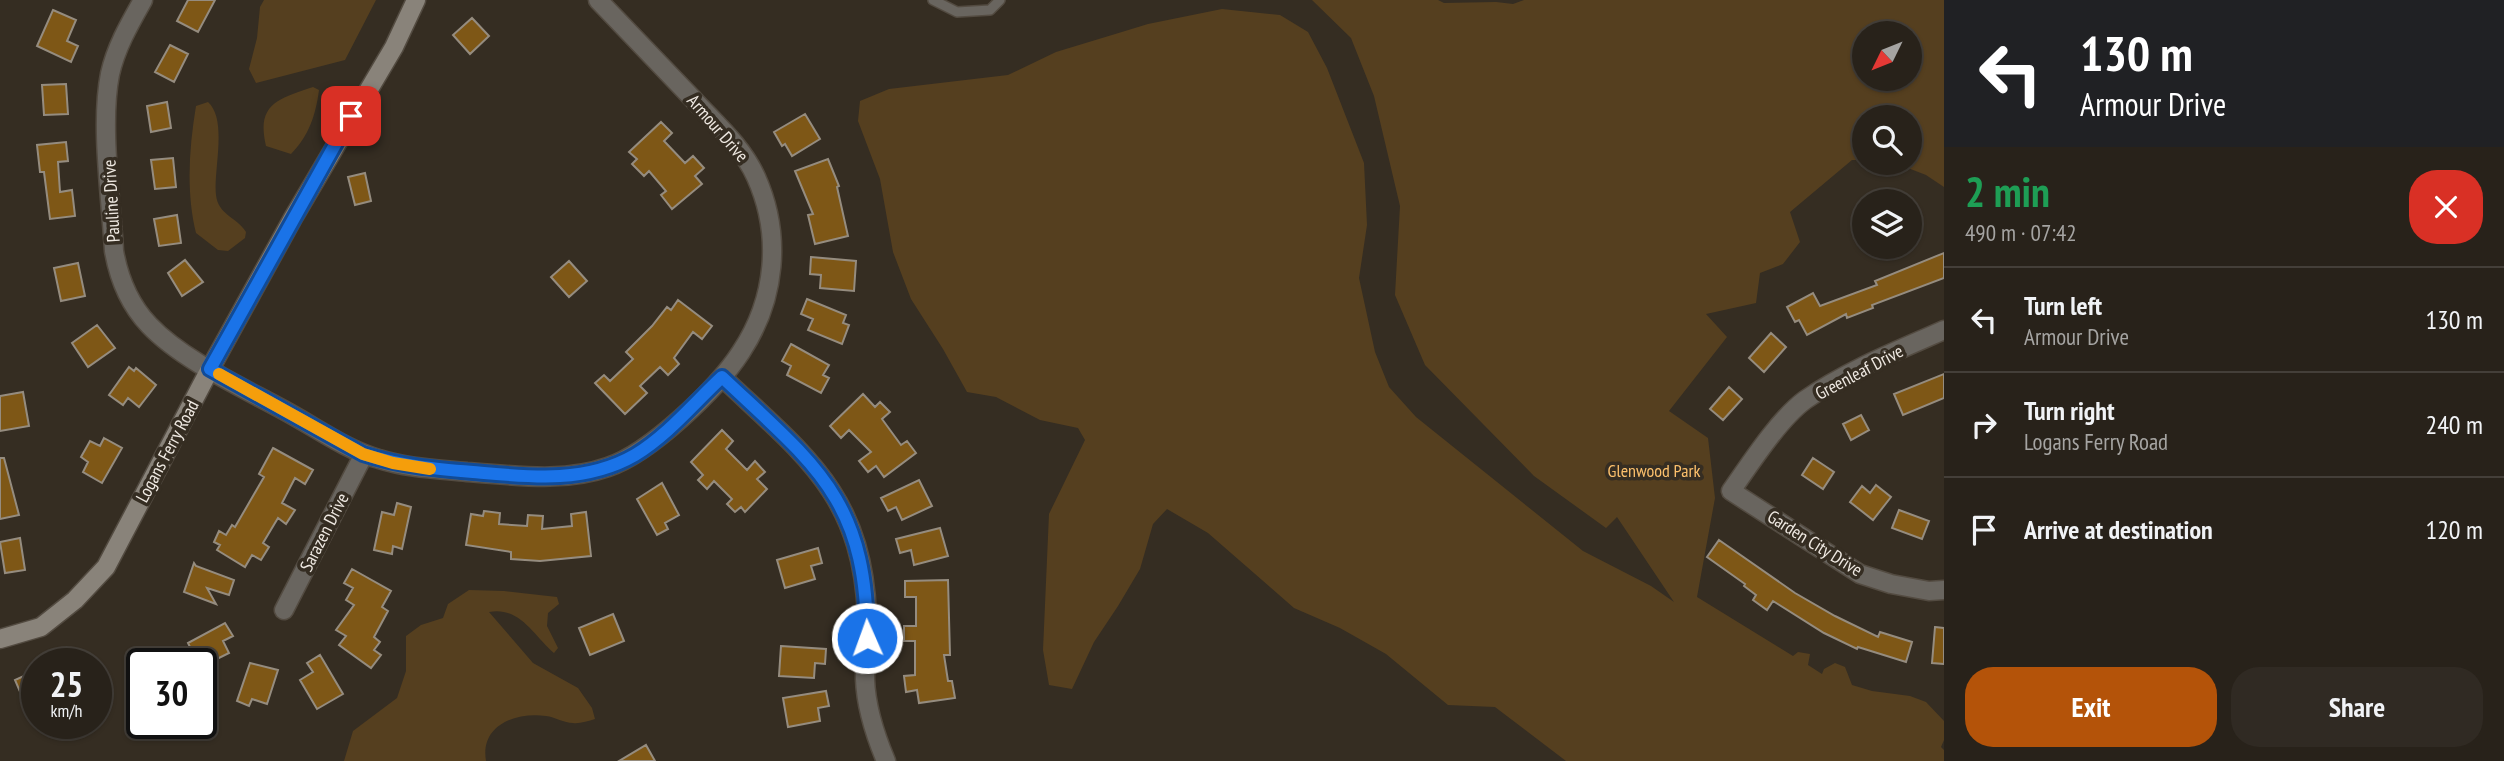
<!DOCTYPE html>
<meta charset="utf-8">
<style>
body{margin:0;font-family:"PT Sans Narrow",sans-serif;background:#302a23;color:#f1f3f6;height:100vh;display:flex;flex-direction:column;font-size:26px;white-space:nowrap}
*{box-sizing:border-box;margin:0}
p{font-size:23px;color:#a5a4a2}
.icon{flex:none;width:38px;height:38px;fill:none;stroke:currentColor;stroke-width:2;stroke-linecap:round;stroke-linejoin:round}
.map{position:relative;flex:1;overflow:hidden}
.side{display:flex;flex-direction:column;background:#28221a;width:560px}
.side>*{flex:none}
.banner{background:#202124;color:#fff;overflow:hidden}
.needle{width:46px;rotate:227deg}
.controls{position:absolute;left:1852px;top:21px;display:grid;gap:14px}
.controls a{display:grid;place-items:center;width:70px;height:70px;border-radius:50%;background:#28221a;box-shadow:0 2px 5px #0004,0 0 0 2px #443f39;font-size:35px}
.speed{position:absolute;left:21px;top:648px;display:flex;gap:14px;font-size:35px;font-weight:700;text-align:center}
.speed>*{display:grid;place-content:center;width:91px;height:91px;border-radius:50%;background:#28221a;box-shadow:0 2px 5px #0004,0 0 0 2px #443f39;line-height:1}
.speed small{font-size:18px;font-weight:400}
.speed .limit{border:4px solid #111;border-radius:10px;background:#fff;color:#111}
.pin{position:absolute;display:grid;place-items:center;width:60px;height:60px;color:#fff;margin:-30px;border-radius:14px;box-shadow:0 4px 10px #0006}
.me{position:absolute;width:77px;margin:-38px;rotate:358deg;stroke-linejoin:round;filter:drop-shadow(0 0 5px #0008)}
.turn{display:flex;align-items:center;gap:24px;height:147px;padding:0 21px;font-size:32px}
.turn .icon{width:91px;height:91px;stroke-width:2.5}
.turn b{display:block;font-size:49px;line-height:60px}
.round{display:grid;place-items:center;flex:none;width:74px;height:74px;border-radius:28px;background:#302a23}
.headline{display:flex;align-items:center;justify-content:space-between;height:119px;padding:0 21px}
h1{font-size:42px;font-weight:600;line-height:52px;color:#1e9e55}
.cta{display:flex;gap:14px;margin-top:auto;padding:14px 21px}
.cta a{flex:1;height:80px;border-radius:28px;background:#b45309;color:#fff;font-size:28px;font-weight:600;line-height:80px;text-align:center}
.cta a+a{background:#302a23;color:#f1f3f6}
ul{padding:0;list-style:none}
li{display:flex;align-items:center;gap:21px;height:105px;padding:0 21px;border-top:2px solid #443f39}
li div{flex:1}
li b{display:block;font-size:26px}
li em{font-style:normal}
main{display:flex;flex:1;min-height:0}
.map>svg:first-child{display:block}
</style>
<main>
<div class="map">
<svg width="1944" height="761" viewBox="0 0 1944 761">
<rect width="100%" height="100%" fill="#352d22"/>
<path fill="#553f1f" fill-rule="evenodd" d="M264,0h112l-31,60 -89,23 -7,-14 8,-31 3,-31z
M1312,0h126l6,3 52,-1 17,2 11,-4h420v187l-18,-12 -31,-12h14v-46h-45v43h-12l-62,52 10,30 -17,22 -23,9 -4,30 -50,11 21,23 -58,74 39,27 7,60 -18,99 96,59 5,-4 12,2 -2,11 14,9 2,-5 11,-6 10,4 7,18 20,6 38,5 16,6 18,19v19l-3,7 3,3v11h-378l-71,-54 -47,-2 -62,-51 -46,-26 -46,-20 -86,-75 -41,-24 -14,15 -13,45 -22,37 -24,36 -22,47 -23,-4 -6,-35 6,-136 36,-74 -7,-12 -38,-8 -44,-23 -29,-5 -24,-43 -32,-50 -18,-47 -13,-73 -22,-58 2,-20 29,-12 119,-14 48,-23 56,-17 36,-11 74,-15 58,6 28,17 19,36 37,95 3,62 -8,53 16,74 14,35 27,30 167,134 68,35 23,16 -57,-85 -11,11 -72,-52 -109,-111 -30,-70 5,-89 -26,-110 -23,-58zM1864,33h45v46h-45z
M313,87l6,3c-3,24 -10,46 -28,64l-25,-8c-10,-42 12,-47 47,-59z
M208,102c20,18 5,69 8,93 2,20 21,22 30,37l-1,6 -17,13 -10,-1 -22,-17c-10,-41 -7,-85 0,-127z
M469,590l35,1 53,6 2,7 -11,9 -1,13 11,22 -4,5c-20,-17 -34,-47 -65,-41l44,51 45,25 14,20 3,11c-7,2 -16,5 -22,4 -9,0 -18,-6 -27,-7 -31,-4 -66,9 -60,45h-142l9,-30 44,-33 9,-27v-35l15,-11 22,-7 5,-14z"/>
<path fill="#7e5716" stroke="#958c7f" stroke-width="2" d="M188,0h27l-17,32 -21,-11z
M53,10l23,10 -9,21 11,5 -7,16 -34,-16z
M472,18l17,18 -19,18 -17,-19z
M170,45l18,9 -14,28 -19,-10z
M66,84l2,30 -24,1 -2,-30z
M167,102l4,26 -20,4 -4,-26z
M805,114l15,25 -28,17 -7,-12 -3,2 -8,-14z
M661,122l11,11 -8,8 21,22 8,-7 11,12 -9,8 7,8 -30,25 -11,-14 5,-4 -17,-20 -5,5 -12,-12 5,-5 -8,-7z
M66,142l2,19 -10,1 2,30 12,-2 3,26 -25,3 -6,-47h-4l-3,-27z
M173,158l3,29 -21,2 -4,-29z
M828,159l11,27 -2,1 11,49 -33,8 -7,-29 5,-1 -18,-43z
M365,173l6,28 -16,4 -7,-28z
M177,215l4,28 -22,3 -5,-27z
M1944,253v25l-72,27 1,3 -26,10 -1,-4 -39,21 -8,-15 -4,2 -8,-15 26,-14 7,13 57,-21 -2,-4z
M811,257l45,4 -2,30 -34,-3 1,-13 -11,-1z
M185,260l18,22 -21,14 -14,-23z
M569,261l18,20 -18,16 -18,-20z
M78,263l7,33 -24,5 -7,-33z
M807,299l39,16 -3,8 6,2 -7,19 -34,-14 5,-11 -12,-5z
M678,300l34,26 -10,13 -9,-7 -19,26 5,6 -11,11 -8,-8 -20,19 7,7 -22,21 -30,-31 9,-8 6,6 23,-22 -7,-7 26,-26 15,-19 4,3z
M97,325l18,23 -27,19 -16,-24z
M1771,333l15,14 -22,25 -15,-14z
M791,344l38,21 -6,10 6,3 -8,15 -34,-18 4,-9 -9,-5z
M129,367l5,4 2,-3 20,17 -17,22 -11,-9 -5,7 -14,-10z
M1944,374v24l-41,17 -9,-21z
M1729,387l13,12 -19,21 -13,-11z
M23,392l6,34 -29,5v-35z
M863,394l12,13 5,-5 10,10 -8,7 19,26 6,-4 9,12 -32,24 -8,-11 -8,6 -9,-11 12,-9 -22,-22 -8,8 -11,-12z
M1861,415l8,15 -18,10 -8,-16z
M722,430l11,11 -7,8 21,21 8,-9 10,11 -8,7 10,10 -22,23 -4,-5 -6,5 -8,-8 5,-5 -18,-18 -7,8 -9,-9 5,-5 -12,-13z
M104,438l18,10 -20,35 -19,-11 5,-10 -7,-5 9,-16 10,5z
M273,448l40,22 -8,14 -10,-6 -13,25 13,7 -9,14 -8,-6 -15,25 6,4 -8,13 -9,-5 -7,12 -28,-17 3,-5 -6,-3 5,-11 7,4 6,-10 3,2 29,-50 -5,-3z
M0,458h4l15,57 -19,4z
M1813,458l21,14 -11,17 -21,-14z
M919,480l13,26 -30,14 -6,-13 -8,4 -7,-13z
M662,483l17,32 -14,8 3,6 -11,6 -20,-36z
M1876,485l15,12 -18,23 -23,-18 12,-16 8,7z
M397,503l14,4 -9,42 -9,-3 -1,8 -18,-4 8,-38 12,3z
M1899,510l30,11 -7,18 -30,-11z
M484,511l16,2 -1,11 28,2 1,-11 15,1 -1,13 30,-3 -1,-12 15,-2 5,44 -51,5 -29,-2v-7l-45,-7 5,-31 12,2z
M940,528l8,28 -34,9 -3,-15 -11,3 -4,-14z
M20,538l5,32 -20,3 -5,-31z
M1719,540l76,53 40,23 43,21 2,-5 32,10 -6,20 -48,-15 -1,2 -33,-16 -51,-32 -6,9 -14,-10 3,-5 -12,-9 1,-2 -38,-27z
M818,548l4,15 -11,3 4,13 -30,9 -8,-28z
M194,563l2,3 38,14 -5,15 -22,-7 9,16 -32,-12z
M352,569l39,22 -9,16 6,4 -14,26 6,5 -6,8 7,5 -10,13 -32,-23 7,-9 -10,-6 18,-25 -8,-5 7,-12 -9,-5z
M948,580l2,75h-6l4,26h4l3,17 -36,5 -2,-13 -11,2 -2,-16 11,-1v-34h-11v-15h12v-29h-11v-16z
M613,614l11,27 -34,14 -11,-27z
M225,623l8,13 -10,5 6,12 -28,14v-4h-10l-5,-10 6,-2 -4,-8z
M1935,627l9,1v36l-12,-1z
M781,646l45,3 -1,15 -10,-1 -1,15 -35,-2z
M320,655l23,39 -26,15 -17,-29 13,-8 -6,-9z
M250,663l28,7 -11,34 -15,-5 -3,7 -12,-5z
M37,670v26l-13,5 -9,-21z
M826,691l3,15 -11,2 2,13 -32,6 -5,-29z
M646,745l9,16h-36z"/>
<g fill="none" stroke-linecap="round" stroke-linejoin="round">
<defs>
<path id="lane" d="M933,0l24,12 33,-2 10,-10"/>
<path id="street" d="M143,0c-13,23 -27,47 -33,74 -10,50 1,124 4,177 5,28 15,53 35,74 34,36 97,64 140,88 29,16 58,37 90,46 28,9 58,10 88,13 46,3 96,11 141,-5 42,-14 109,-78 133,-115 35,-53 41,-117 15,-175 -14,-31 -41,-54 -63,-78 -32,-33 -63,-66 -95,-99
M1944,330c-47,21 -96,40 -139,70 -26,19 -55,64 -74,91l129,83 31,10 38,7 15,-1
M722,377c81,77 140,116 145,238 1,21 -2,42 -2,64 1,29 10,56 21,82
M284,610l80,-156"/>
<path id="secondary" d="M0,639l41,-12 34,-27 31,-33 104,-198 83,-151 101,-171 22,-47"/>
</defs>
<use href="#lane" stroke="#534b41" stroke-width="12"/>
<use href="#street" stroke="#534b41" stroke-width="21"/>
<use href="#secondary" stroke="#534b41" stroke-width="21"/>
<use href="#lane" stroke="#69655f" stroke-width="9"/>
<use href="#street" stroke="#69655f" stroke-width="18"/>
<use href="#secondary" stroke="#89837a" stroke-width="18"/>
</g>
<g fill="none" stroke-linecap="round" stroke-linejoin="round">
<defs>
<path id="route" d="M351,116l-141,253 153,85c37,12 73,15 110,18 55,5 112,12 162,-17 33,-20 59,-52 87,-78 93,88 145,122 145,261"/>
</defs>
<use href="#route" stroke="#114b97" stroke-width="18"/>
<use href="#route" stroke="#1a73e8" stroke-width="12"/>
<path stroke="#f59e0b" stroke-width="12" d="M219,374l144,80 30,9 37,6"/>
</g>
<g text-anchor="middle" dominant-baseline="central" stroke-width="7" stroke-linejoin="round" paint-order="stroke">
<g font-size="18" fill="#efe9e2" stroke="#352d22">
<text transform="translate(718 128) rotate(49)">Armour Drive</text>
<text transform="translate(111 201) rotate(-93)">Pauline Drive</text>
<text transform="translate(1859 372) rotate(-28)">Greenleaf Drive</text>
<text transform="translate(167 451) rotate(-62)">Logans Ferry Road</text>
<text transform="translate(324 532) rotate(-63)">Sarazen Drive</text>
<text transform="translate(1815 543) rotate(32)">Garden City Drive</text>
</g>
<g font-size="18" fill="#fcc06c" stroke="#352d22">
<text x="1654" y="470">Glenwood Park</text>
</g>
</g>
</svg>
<div class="controls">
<a><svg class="needle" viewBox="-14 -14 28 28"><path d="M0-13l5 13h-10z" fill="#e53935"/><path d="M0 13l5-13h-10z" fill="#a5a4a2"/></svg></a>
<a><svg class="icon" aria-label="search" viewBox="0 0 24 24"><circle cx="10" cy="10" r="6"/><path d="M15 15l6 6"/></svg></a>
<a><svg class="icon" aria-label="layers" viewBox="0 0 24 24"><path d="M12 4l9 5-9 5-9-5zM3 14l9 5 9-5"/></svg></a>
</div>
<div class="speed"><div>25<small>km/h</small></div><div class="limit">30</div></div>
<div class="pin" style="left:351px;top:116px;background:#d93025"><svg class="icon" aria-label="arrive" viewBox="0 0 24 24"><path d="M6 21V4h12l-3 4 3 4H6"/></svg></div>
<svg class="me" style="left:867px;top:638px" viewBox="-20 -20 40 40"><circle r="17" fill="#1a73e8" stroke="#fff" stroke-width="3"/><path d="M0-11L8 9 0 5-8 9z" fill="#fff"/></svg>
</div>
<section class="side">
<div class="banner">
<div class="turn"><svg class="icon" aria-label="left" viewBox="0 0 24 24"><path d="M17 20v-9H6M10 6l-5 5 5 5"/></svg><div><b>130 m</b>Armour Drive</div></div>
</div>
<div class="headline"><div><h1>2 min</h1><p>490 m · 07:42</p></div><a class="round" style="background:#d93025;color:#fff"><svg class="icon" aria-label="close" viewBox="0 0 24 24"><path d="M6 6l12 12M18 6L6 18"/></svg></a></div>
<ul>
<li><svg class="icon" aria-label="left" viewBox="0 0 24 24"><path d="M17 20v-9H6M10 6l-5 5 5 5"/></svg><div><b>Turn left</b><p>Armour Drive</p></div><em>130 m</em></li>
<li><svg class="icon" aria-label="right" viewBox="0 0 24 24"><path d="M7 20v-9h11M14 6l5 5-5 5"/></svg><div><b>Turn right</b><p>Logans Ferry Road</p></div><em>240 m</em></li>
<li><svg class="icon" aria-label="arrive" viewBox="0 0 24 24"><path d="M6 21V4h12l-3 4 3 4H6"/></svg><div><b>Arrive at destination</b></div><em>120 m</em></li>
</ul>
<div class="cta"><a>Exit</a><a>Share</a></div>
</section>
</main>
